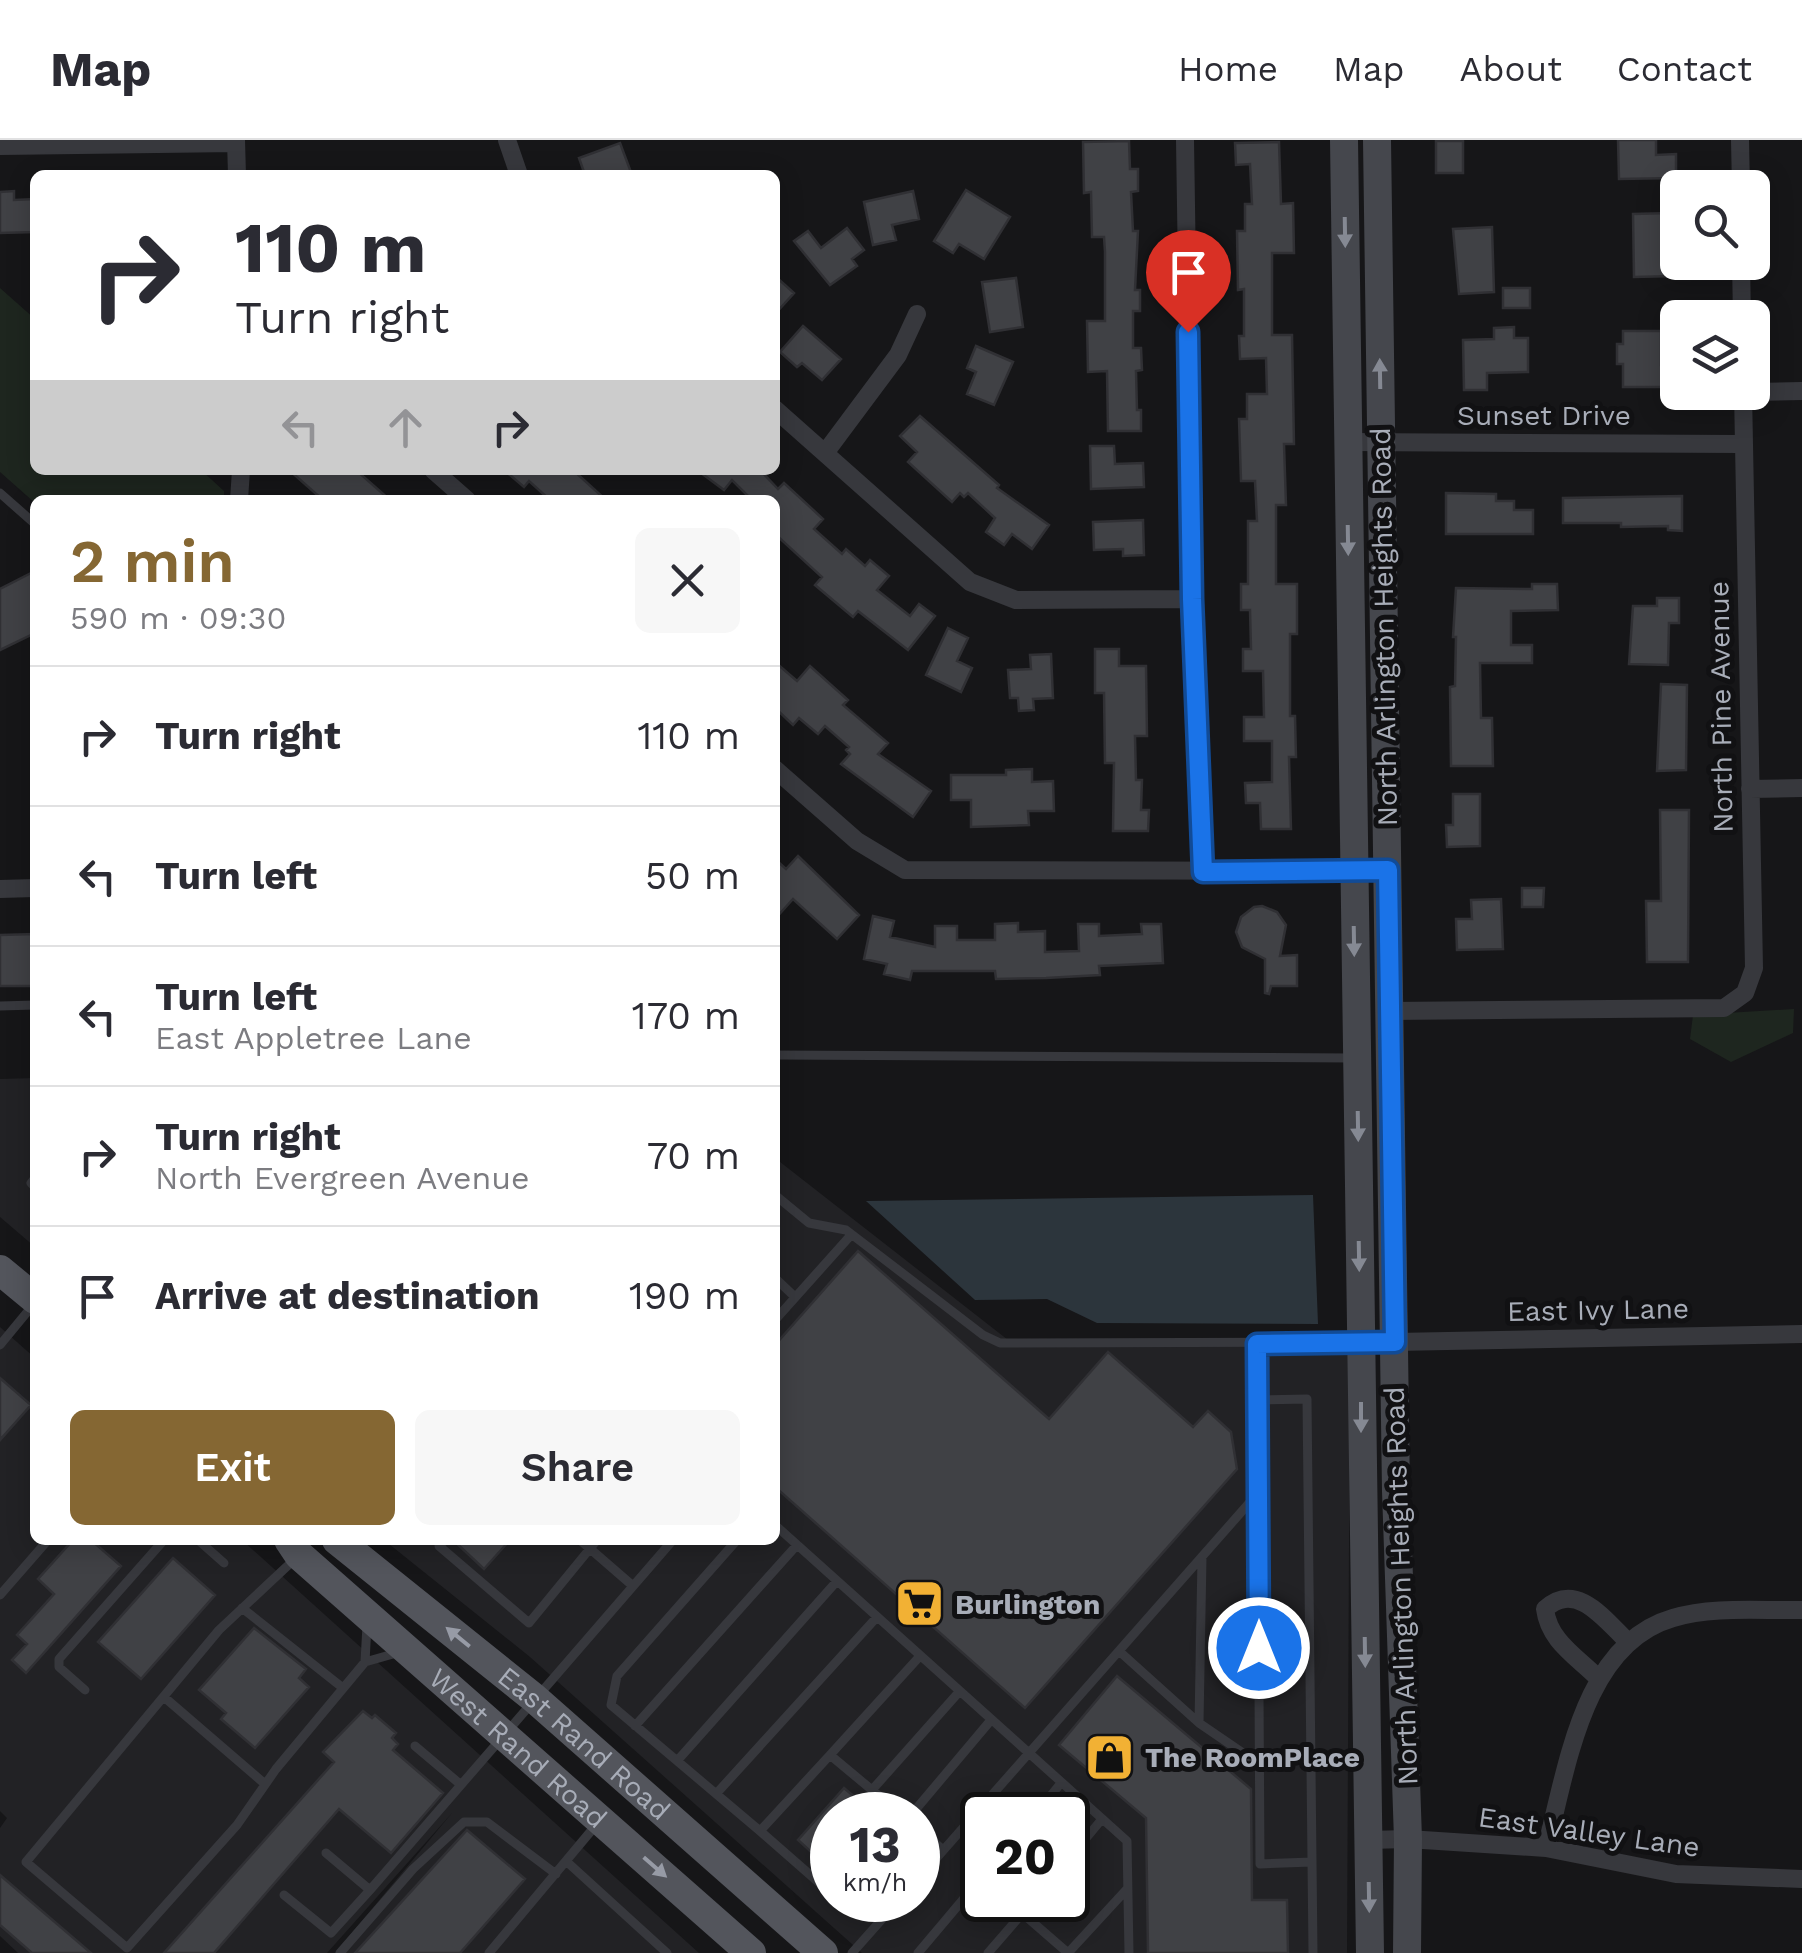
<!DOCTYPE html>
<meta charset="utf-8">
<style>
body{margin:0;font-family:"Work Sans",sans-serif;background:#f7f7f7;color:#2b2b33;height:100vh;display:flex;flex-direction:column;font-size:38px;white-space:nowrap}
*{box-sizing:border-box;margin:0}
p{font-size:32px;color:#7c7c81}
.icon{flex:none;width:55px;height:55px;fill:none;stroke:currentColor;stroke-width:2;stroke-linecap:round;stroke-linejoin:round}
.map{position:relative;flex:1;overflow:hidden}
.side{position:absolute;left:30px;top:355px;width:750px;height:1050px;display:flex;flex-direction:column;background:#fff;border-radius:15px;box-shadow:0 5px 25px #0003}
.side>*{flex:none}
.banner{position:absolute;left:30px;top:30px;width:750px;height:305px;border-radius:15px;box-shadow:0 5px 25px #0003;background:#fff;color:#2b2b33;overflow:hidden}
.controls{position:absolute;left:1660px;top:30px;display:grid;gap:20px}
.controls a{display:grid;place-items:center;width:110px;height:110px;border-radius:15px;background:#fff;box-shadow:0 5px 25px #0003;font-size:50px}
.speed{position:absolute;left:810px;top:1652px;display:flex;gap:20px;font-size:50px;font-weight:700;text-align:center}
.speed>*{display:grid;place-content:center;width:130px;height:130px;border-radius:50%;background:#fff;box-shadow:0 5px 25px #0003;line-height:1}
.speed small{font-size:25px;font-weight:400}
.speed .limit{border:5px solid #111;border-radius:15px;background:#fff;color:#111}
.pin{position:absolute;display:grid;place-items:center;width:85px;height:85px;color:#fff;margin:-102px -42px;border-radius:50% 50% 50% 0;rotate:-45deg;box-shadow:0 0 10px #0007}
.pin .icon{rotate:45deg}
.me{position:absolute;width:110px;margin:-55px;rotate:0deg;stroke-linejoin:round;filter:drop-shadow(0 0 8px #0008)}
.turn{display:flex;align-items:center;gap:35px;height:210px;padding:0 40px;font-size:45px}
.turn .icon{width:130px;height:130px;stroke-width:2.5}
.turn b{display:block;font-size:70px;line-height:85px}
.lanes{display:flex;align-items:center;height:95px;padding:0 40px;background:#0003;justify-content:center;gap:50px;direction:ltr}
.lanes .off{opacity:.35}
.round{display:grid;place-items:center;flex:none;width:105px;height:105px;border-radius:15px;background:#f7f7f7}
.overview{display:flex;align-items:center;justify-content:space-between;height:170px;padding:0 40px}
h1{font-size:60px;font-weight:600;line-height:75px;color:#856733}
.action{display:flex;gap:20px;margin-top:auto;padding:20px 40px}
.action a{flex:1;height:115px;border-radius:15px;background:#856733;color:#fff;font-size:40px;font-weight:600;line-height:115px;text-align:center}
.action a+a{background:#f7f7f7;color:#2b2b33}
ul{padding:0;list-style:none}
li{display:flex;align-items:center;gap:30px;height:140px;padding:0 40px;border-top:2px solid #e1e1e2}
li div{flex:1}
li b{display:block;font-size:38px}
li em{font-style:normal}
header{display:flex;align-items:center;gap:60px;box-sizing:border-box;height:140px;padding:0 50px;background:#fff;border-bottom:2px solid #e1e1e2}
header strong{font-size:48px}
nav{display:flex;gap:55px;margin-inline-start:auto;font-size:35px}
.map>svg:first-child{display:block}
</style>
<header>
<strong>Map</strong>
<nav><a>Home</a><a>Map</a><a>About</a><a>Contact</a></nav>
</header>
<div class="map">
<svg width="1802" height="1813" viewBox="0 0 1802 1813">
<rect width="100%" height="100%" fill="#161618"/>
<path fill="#222225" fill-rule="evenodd" d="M35,938v169l-35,-30v-138z
M775,1018l242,189 333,-2 -3,608h-485l-332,-296 -146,-117h391zM832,1675h86v85h-86zM982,1675h86v85h-86z
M0,1187l35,31v182h207l457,413h-364l117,-140 -125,140h-309l-18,-17v-108l7,-10 -7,-7z"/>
<path fill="#1e261f" d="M0,148l35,31v151h166l23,21v9h-189v3l-35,-31z
M1794,869l-1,24 -62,29 -41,-23 3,-24z"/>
<path fill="#2c353c" d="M1313,1055l5,129 -221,-1 -50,-24 -72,1 -109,-99z"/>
<path fill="#404145" stroke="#303034" stroke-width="2.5" d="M1618,0h38v15l20,-1v24l-57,1z
M1129,1l1,28h8v22l-7,1 2,39h5l-3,59h5v21h-7v37h8l1,22 -6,1 1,39h4v21h-33l-1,-60 -19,1 -1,-51h18v-69l-1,-15h-12l-1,-45 -7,1 -1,-51z
M1436,1h27v32h-27z
M1279,2l2,62 12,-1 1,50h-22v82h20l2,109h-10l2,61h-10v79h21v50h-7v82h5l1,41h-7l2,72h-30l-1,-26h-14l-1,-20 27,-1v-41h-28v-24h20l-1,-46h-20v-22h8l-1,-39h-9v-26h7v-63h9l-2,-40h-14l-2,-62h8v-25h20l-1,-36 -26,1 -1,-23h5v-47l-6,1 -1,-59h8v-27h7l-2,-40 -14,1 -1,-22z
M620,3l12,32h-47l-6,-17z
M966,50l44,27 -26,42 -25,-15 -6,9 -19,-12z
M14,51v9l21,-1v33l-35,1v-41z
M913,51l6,28 -27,6 4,15 -23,5 -9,-43z
M1670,73l1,37h4l1,26 -42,1 -1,-63z
M1492,87l2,65 -35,2 -6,-65z
M847,88l17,22 -12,9 5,7 -27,19 -36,-44 14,-10 13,17z
M775,136l19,17 -19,21z
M1016,138l7,49 -33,5 -8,-50z
M1503,148h27v20h-27z
M803,186l38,33 -19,21 -20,-17 -5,4 -17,-15z
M1514,187v11h14v34l-41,1v17h-23l-1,-50 31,-1v-11z
M1623,191h38v34h17v22h-55v-23h-6v-20h6z
M976,206l37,16 -19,43 -27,-11 9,-22 -9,-4z
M920,276l79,69 -2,3 52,37 -17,24 -20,-15 -8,11 -18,-13 9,-14 -27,-25 -4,4 -4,-4 -8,9 -44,-40 9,-10 -17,-16z
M1090,306h24l1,18 28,-1 1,24 -53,2z
M289,330h67l34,30h-67z
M504,330h69l33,30h-56l-21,-19 -5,6z
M697,330h63l18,19 6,-6 39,36 -9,10 28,25 4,-5 19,17 5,-6 19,16 -12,14 33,26 9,-12 16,12 -27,34 -50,-39 -5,6 -38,-32 7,-8 -47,-43v-34h-23l-20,-20 -8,10z
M1446,353l50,1v7h18v9h19v24h-87z
M1682,356v35l-14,-1v-4l-47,1v-4h-58v-25z
M1143,380l1,35 -21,1v-7l-29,1 -1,-28z
M35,431v62l-35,17v-61z
M1532,444h25l1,26 -47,1v34h21v18h-52l1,55h11l1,48h-42l-1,-79 5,-1 1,-49h-3l3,-49 76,1z
M1657,458h22v25h-10l-1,42 -39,-1 4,-58h24z
M948,488l20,10 -11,23 15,7 -11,24 -35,-17z
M1095,509h24v17h27l1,70h-12l1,44h6l-1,30h8l-1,21h-35l1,-68h-9l-1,-70h-9z
M1051,514l2,44 -20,1 1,11 -15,1 -1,-13h-8l-2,-28 23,-1 -1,-14z
M775,522l22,19 13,-15 38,34 -5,5 45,38 -10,11 53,37 -18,26 -72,-53 9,-10 -4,-4 3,-3 -24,-21 -7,8 -19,-16 -6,7 -18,-17z
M1661,544l26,1 -1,85 -29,1z
M1032,629v13l21,-1 1,30h-26l1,14 -58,2v-27h-20v-25h55v-5z
M1453,654h27v52l-33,1 -1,-22h7z
M1660,670h29l-1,152h-41l-1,-61h15z
M798,716l61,59 -22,24 -44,-40 -18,20v-60l11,10z
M1522,748h22l-1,19h-21z
M1501,759l2,50 -46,1 -1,-31h16l-1,-19z
M1262,766l15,6 9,13 -6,31 17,-1v31h-26l-2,8 -4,-1v-34l-23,-12 -6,-15 5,-15 13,-10z
M873,776l21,5 -4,16 45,10v-21h22v14h38v-16l23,-1v9l27,-1v21l34,-1 -1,-27h21v12l43,-2 -1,-10h20l2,39 -64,3 1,9 -54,3 -50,1 -1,-8h-83l-2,9 -26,-6 3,-10 -23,-5z
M35,794v52h-35v-51z
M858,1111l191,168 59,-67 85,75 15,-16 23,21 6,37 -212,239 -250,-221v-142z
M0,1238l31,27 -31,35z
M73,1400h18l30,26 -95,107 -14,-13 15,-16 -10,-9 37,-41 -16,-15z
M453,1400h57l-26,29z
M173,1418l42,37 -74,84 -43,-37z
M254,1488l52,41 -7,9 10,9 -54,61 -34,-29 5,-6 -27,-23z
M1117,1536l134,113 1,111h35l1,53h-140l-2,-135 -87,-73z
M363,1571l9,7 3,-3 21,18 -4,5 6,6 -5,6 50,43 -52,60 -52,-44 -125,144h-50l170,-191 -11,-10z
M844,1648l32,27h-44v56l-34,-31z
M467,1690l58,49 -65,74h-105z
M0,1735l91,78h-59l-32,-28z"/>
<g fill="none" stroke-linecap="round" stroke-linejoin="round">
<path stroke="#37383d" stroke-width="9" d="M0,353l35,31
M0,866l35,-1
M775,915l577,3
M35,1038l-4,5 4,4
M775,1055l34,28 37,7 137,105 17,8 392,-1
M775,1138l20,19
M775,1180l76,-85
M1257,1204l3,520 52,-2
M0,1205l33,-40
M1257,1260l50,-1 6,554
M775,1385l352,316 2,112
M198,1400l26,23
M445,1400l-6,6 90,77 68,-83
M580,1400l53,46
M737,1400l-120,136 -6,29 149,126
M297,1417l-78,73 -193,232 101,86 110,-123 39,-56 89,-107 35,-10
M1202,1417l-3,166 60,41
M0,1455l48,-55
M242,1468l101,80
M1119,1511l80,72
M365,1522l2,-37
M85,1550l-26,-23v-8l105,-119
M164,1557l101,87
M635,1586l162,-181
M415,1606l45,38
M830,1615l90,-99
M677,1621l160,-180
M872,1650l87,-98
M716,1654l161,-177
M911,1675l80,-95
M1035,1675l26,-32
M918,1688l25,22
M326,1713l44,37 303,-350
M1068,1720l34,-41
M566,1721l101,92
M918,1739l340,-386
M832,1754l-72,-63 70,-76 72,60
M284,1755l47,38 39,-43
M1007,1760l61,53
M340,1813l73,-84 51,-47h23l69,52
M489,1813l107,-128
M852,1813l47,-53
M918,1813l64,-76
M988,1813l46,-53
M1068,1813l59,-64"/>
<path stroke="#37383d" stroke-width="18" d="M236,0l1,35
M507,0l12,35
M1185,0l7,459 11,273
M1740,0l1,48
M0,6l236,-3
M1741,122l1,56
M1752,252l50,-1
M775,269l195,173 46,18 176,-1
M1347,302l394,2
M825,313l73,-98 19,-41
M433,330l34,30
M239,360l2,-30
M775,629l82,72 48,29 483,1
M1750,649l52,-1
M0,749l35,-1
M1389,871l335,-3 21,-15 9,-25 -11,-576
M1395,1202l407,-8
M1598,1538c-22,-22 -49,-37 -53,-69 32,-29 60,11 84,34
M1368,1700l40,-1 138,9 130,26 126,5
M1546,1708c21,-78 36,-204 127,-230 40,-12 87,-7 129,-8"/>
<path stroke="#45474d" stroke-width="28" d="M1344,0l26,1813
M1377,0l19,1351 12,348 -1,114"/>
<g stroke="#53555c" stroke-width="30">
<path d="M0,1130l35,29"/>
<path id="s1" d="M289,1400l10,15 452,398"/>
<path id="s2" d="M337,1400l197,158 289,255"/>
</g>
</g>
<defs><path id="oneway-solid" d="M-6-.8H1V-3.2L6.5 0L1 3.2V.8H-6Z" transform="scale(2.5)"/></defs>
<g fill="#858993">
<use href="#oneway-solid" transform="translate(1345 92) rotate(89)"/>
<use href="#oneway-solid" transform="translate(1380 234) rotate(-91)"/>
<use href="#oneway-solid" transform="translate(1348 400) rotate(89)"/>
<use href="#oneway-solid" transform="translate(1354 801) rotate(89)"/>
<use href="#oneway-solid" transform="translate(1358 986) rotate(89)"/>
<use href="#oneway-solid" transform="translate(1359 1116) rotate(89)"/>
<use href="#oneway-solid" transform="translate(1361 1277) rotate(90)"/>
<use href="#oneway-solid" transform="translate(1365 1512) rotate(89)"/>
<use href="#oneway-solid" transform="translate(1369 1757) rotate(89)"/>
</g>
<g fill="#979ba6">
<use href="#oneway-solid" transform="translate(458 1497) rotate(-141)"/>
<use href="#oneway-solid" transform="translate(655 1727) rotate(41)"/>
</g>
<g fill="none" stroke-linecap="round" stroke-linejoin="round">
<defs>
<path id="route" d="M1188,192l4,267 11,273 185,-2 7,472 -138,2 2,304"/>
</defs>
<use href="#route" stroke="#114b97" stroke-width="25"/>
<use href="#route" stroke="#1a73e8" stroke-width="18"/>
</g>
<defs>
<symbol id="supermarket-square" viewBox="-11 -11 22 22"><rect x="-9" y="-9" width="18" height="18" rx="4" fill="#f2b134" stroke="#111113"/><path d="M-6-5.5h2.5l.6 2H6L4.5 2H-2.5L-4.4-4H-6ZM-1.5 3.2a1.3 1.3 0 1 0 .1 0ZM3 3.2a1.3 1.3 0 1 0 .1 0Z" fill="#111"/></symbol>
<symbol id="shop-square" viewBox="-11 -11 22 22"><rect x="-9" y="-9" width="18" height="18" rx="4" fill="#f2b134" stroke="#111113"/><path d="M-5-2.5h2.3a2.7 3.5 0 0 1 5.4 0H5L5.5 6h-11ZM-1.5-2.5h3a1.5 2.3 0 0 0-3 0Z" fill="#111"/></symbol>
</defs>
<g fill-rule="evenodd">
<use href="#supermarket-square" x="892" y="1436" width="55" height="55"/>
<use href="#shop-square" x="1082" y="1590" width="55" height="55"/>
</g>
<g text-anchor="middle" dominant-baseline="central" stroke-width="10" stroke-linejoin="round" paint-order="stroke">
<g font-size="28" fill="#a8adb8" stroke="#111113">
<text x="1544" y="275">Sunset Drive</text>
<text transform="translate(1384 487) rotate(-91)">North Arlington Heights Road</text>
<text transform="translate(1721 567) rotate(-91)">North Pine Avenue</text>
<text transform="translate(1598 1170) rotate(-1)">East Ivy Lane</text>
<text transform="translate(1401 1446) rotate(-92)">North Arlington Heights Road</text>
<text stroke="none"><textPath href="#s2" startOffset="320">East Rand Road</textPath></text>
<text stroke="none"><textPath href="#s1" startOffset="310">West Rand Road</textPath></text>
<text transform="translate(1589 1692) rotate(8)">East Valley Lane</text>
</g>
<g font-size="28" font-weight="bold" fill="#a8adb8" stroke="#111113" text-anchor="start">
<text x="955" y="1464">Burlington</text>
<text x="1145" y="1617">The RoomPlace</text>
</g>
</g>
</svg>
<div class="controls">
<a><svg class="icon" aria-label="search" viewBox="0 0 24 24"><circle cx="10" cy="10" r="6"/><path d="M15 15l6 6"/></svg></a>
<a><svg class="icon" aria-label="layers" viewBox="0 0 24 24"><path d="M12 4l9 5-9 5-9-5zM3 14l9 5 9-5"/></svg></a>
</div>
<div class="speed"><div>13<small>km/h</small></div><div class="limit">20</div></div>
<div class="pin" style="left:1188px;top:192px;background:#d93025"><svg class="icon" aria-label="arrive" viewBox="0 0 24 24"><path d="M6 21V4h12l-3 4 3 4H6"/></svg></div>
<svg class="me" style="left:1259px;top:1508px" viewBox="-20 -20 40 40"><circle r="17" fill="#1a73e8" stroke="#fff" stroke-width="3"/><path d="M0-11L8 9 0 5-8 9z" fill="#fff"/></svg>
<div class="banner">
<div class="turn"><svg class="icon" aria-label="right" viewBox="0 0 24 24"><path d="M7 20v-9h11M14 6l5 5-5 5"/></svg><div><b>110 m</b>Turn right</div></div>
<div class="lanes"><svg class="icon off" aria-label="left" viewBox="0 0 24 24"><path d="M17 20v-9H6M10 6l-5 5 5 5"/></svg><svg class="icon off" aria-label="ahead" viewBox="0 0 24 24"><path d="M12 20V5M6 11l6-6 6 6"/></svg><svg class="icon" aria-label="right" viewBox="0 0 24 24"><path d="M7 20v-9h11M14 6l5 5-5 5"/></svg></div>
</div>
<section class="side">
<div class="overview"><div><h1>2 min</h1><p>590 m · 09:30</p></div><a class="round"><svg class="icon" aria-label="close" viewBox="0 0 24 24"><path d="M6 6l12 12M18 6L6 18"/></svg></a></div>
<ul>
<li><svg class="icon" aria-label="right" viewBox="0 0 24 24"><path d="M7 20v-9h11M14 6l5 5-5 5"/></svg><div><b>Turn right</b></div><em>110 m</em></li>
<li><svg class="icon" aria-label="left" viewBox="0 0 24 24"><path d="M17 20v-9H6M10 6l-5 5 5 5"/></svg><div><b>Turn left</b></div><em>50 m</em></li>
<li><svg class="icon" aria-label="left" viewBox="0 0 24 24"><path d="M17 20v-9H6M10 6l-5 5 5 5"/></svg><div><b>Turn left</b><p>East Appletree Lane</p></div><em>170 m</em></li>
<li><svg class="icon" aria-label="right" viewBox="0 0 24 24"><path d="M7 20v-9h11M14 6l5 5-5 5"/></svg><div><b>Turn right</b><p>North Evergreen Avenue</p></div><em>70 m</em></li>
<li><svg class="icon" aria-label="arrive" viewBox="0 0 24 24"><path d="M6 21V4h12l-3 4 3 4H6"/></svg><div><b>Arrive at destination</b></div><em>190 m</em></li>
</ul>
<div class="action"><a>Exit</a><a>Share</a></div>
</section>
</div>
